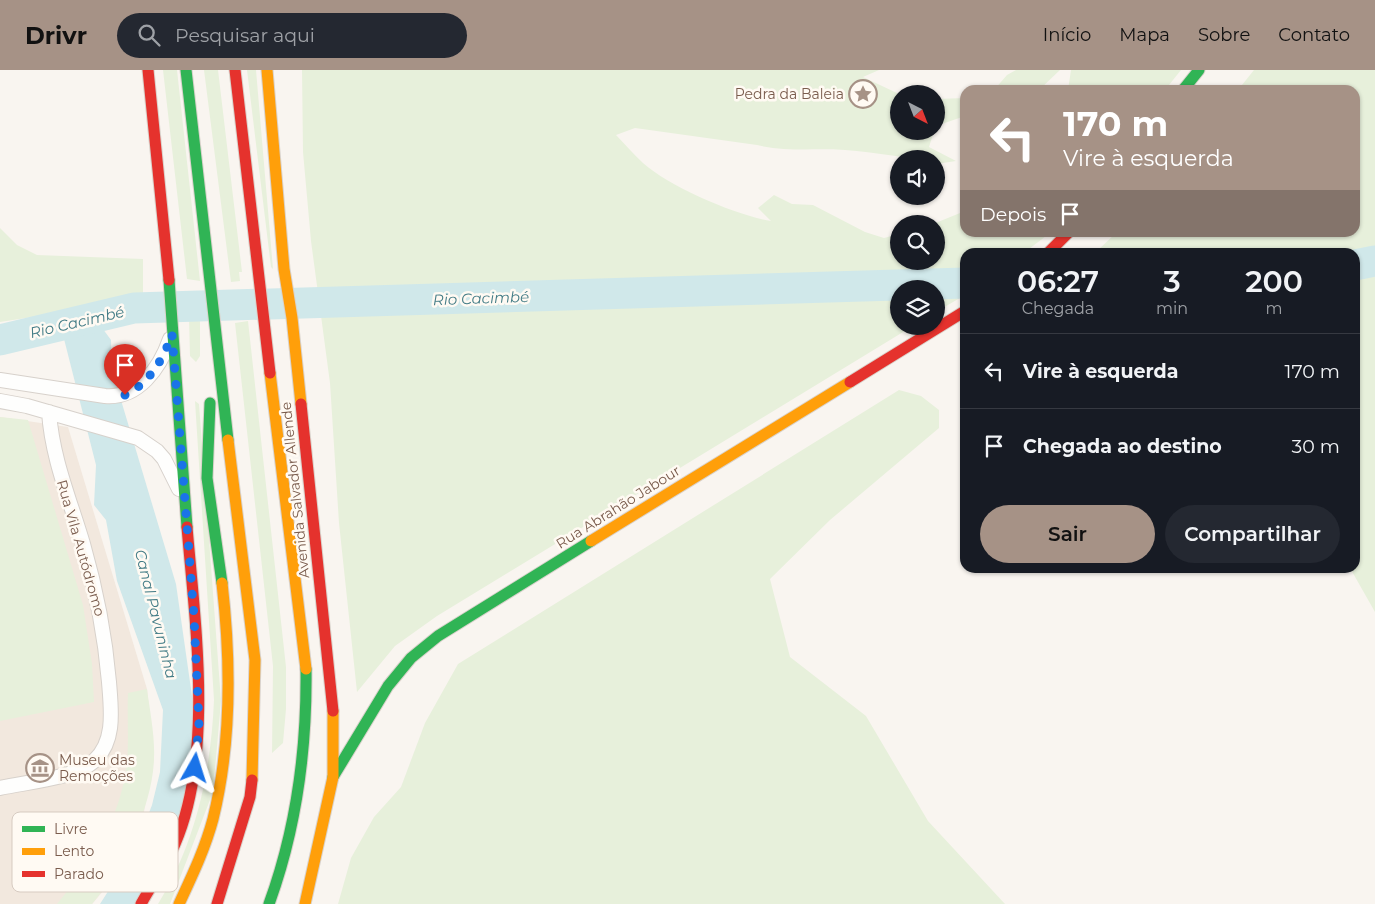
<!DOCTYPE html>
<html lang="pt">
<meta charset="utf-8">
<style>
body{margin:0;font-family:Montserrat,sans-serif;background:#242831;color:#f1f3f6;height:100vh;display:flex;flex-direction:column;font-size:19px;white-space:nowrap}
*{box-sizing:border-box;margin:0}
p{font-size:16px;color:#9ea1a6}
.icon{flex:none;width:28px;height:28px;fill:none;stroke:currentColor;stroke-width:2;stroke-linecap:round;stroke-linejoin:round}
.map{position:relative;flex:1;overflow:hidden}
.side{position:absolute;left:960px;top:178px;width:400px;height:325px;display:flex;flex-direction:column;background:#171b24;border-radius:15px;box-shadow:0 1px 4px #0004}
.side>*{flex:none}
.banner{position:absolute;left:960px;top:15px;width:400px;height:152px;border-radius:15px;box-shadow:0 1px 4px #0004;background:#a69286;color:#fff;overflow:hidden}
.needle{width:32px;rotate:138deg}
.controls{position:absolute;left:890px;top:15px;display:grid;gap:10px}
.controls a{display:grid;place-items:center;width:55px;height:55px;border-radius:50%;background:#171b24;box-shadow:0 1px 4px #0004;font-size:25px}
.pin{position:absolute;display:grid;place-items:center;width:42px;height:42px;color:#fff;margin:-51px -21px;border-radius:50% 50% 50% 0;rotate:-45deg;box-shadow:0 0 5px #0007}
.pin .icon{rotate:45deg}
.me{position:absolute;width:55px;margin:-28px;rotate:6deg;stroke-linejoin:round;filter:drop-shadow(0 0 4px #0008)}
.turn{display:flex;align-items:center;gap:18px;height:105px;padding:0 20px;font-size:22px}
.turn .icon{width:65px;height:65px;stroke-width:2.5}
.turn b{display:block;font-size:35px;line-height:42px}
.then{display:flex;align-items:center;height:48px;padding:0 20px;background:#0003;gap:10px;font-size:19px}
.eta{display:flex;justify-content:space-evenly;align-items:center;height:85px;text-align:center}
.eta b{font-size:30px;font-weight:600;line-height:35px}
.action{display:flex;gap:10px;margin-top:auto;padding:10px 20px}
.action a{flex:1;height:58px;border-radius:30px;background:#a69286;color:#111;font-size:20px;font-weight:600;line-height:58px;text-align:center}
.action a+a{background:#242831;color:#f1f3f6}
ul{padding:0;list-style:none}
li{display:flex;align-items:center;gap:15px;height:75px;padding:0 20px;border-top:1px solid #363941}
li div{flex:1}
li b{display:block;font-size:19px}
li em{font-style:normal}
header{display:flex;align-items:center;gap:30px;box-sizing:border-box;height:70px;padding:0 25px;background:#a69286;color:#111}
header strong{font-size:24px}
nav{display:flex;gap:28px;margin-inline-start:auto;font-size:18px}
.search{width:350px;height:45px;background:#242831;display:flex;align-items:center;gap:12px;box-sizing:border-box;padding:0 18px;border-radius:28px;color:#9ea1a6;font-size:19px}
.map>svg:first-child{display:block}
</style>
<header>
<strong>Drivr</strong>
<div class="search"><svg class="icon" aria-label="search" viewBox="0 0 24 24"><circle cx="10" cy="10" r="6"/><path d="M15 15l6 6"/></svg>Pesquisar aqui</div>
<nav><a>Início</a><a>Mapa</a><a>Sobre</a><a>Contato</a></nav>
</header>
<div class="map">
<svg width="1375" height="834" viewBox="0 0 1375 834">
<rect width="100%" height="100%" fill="#f9f5f0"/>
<path fill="#f2e8de" d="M0,347l68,10 79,262 7,70 -11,58 -34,67 -17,20h-92z"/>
<path fill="#e7f0db" d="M163,0h14l23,211 -13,-2z
M204,0h14l24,202h-3l1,9 -9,1z
M247,0h9l17,199 -2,-2z
M302,0h577l-16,7 36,17v37h35l-5,16 27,14 -20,3v-5c-32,0 -60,-7 -91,-9 -30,-2 -60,2 -88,-5l-122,-17 -19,7c9,9 17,19 27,28 27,24 92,52 128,58l-13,-13 16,-13 18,9 21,1 52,27 19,6 15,-4v27h37v-37h-3l32,-13v21l85,1 -25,19h-60v43l-29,17v-23h-37v37h14l-476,290 -42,30 -38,46 -18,-169 -9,-140 -19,-142 -8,-89z
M1016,0h44l-21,20h-45l13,-15z
M1071,0h110l-16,20h-97z
M1254,0h121v542l-25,-44h5v-316h-259l20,-19 239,-1v-142h-117z
M965,28v18l-29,10v-27z
M0,158l17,17 20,10 106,4v41l-143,22z
M189,246l11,1v39l-4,6 -6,-6z
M248,251l38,346v42l-3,34 -11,10 1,-87 -38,-343z
M899,320l22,6 18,14v18l-109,92 -60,59 20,78 76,59 62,105 77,83h-667l13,-46 23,-41 27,-30 24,-64 33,-59z
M195,331l4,3 22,297 -8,91 -43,112h-12c38,-61 53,-133 56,-204z
M0,347l28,3 55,185 9,59 2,38 -94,19z
M147,619c3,23 8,47 7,69 -1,48 -32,110 -62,146h-35c35,-42 64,-86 70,-142 2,-23 0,-47 1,-69z"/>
<path fill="#d0e8ea" d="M100,255l11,15 1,30 64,214 20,140 -11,84 -46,96h-39l35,-55 17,-44 8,-33 3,-62 -46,-129 -11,-61 -12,-15 2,-40 -33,-130z"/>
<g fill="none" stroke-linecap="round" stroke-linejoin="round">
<path stroke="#d0e8ea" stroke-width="31" d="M1355,195l20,-4
M0,270l134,-32 831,-25"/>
<defs>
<path id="street" d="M0,310l105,16c33,3 55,-28 65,-57
M0,331l27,5 111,32 19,13 7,8 15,30
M0,718c26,-6 74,-9 94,-27 22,-20 17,-52 15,-79 -4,-47 -13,-93 -26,-138 -13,-44 -31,-86 -34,-132"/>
<path id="fast" d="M186,0l42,370
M1183,20l16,-20
M169,210l18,247
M210,333l-3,75 15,105
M333,707l55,-91 23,-28 27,-22 153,-95
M269,834c28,-77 38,-154 37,-235"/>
<path id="slow" d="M267,0l17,199 8,49 9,86
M270,303l36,296
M228,370l27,220 -3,120
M591,471l259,-159
M179,834c13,-28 26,-55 34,-85 19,-77 18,-158 9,-236
M305,834l28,-127v-66"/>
<path id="jam" d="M148,0l21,210
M235,0l35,303
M1049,182l20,-20
M850,312l115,-71
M301,334l32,307
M141,834c11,-20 25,-39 34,-60 39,-90 20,-221 12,-317
M217,834l33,-107 2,-17"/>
</defs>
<use href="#street" stroke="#d7d1cb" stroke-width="16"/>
<use href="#fast" stroke="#d9d2cb" stroke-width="13"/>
<use href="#slow" stroke="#d9d2cb" stroke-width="13"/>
<use href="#jam" stroke="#d9d2cb" stroke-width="13"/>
<use href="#street" stroke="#fefefd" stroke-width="14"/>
<use href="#fast" stroke="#30b455" stroke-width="11"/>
<use href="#slow" stroke="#ff9f0a" stroke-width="11"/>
<use href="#jam" stroke="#e5322d" stroke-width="11"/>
</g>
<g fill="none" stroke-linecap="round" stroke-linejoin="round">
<path stroke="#1a73e8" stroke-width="9" stroke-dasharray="0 16.2" d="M125,325c24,-11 39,-37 47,-61l22,282 5,107 -4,45"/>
</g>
<defs>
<symbol id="sight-ring" viewBox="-11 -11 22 22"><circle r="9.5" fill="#fffaf3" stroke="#a69286" stroke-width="1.5"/><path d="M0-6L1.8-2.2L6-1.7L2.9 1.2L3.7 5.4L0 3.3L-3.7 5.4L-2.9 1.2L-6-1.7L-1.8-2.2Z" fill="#a69286"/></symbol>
<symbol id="museum-ring" viewBox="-11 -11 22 22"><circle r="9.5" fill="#fffaf3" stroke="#a69286" stroke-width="1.5"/><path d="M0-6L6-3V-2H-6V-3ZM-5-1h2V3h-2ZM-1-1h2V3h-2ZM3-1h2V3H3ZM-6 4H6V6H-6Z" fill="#a69286"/></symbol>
</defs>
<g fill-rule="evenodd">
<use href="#sight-ring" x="847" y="8" width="32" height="32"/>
<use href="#museum-ring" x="24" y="682" width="32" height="32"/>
</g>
<g text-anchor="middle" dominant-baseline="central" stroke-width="5" stroke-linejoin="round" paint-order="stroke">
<g font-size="14" fill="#7a5c4d" stroke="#fffaf3" text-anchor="end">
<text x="844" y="24">Pedra da Baleia</text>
<text x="59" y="690" text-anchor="start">Museu das<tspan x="59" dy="16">Remoções</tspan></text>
</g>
<g font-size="14" fill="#7a5c4d" stroke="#fffaf3">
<text transform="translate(295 420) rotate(-96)">Avenida Salvador Allende</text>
<text transform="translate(618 437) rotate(-32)">Rua Abrahão Jabour</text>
<text transform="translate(81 478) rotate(74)">Rua Vila Autódromo</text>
</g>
<g font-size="15" font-style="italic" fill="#437c86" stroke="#fffaf3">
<text transform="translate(481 228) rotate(-2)">Rio Cacimbé</text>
<text transform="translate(77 252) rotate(-13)">Rio Cacimbé</text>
<text transform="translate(156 544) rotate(76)">Canal Pavuninha</text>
</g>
</g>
<rect x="12" y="742" width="166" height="80" rx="8" fill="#fffaf3" stroke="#d7cbc1" stroke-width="1"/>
<rect x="22" y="756" width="23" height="6" fill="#30b455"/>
<rect x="22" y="778" width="23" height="7" fill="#ff9f0a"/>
<rect x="22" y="801" width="23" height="6" fill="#e5322d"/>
<g font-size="14" fill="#7a5c4d">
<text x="54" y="764">Livre</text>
<text x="54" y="786">Lento</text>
<text x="54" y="809">Parado</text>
</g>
</svg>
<div class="controls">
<a><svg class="needle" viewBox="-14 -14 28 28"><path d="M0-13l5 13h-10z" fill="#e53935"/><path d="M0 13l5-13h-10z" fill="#9ea1a6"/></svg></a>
<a><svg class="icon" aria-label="sound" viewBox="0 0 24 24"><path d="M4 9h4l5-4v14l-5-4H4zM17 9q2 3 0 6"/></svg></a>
<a><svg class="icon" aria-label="search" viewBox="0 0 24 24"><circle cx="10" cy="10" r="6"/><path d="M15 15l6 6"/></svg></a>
<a><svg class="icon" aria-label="layers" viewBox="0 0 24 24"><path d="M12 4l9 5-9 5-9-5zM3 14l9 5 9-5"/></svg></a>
</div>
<div class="pin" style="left:125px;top:325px;background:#d93025"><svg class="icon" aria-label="arrive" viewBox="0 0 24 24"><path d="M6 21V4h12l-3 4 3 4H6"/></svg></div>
<svg class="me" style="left:195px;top:698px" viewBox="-20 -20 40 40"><path d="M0-17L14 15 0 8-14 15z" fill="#1a73e8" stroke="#fff" stroke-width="4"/></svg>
<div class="banner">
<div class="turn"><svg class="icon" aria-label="left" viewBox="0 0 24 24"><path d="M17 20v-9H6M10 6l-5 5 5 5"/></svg><div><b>170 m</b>Vire à esquerda</div></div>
<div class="then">Depois<svg class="icon" aria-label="arrive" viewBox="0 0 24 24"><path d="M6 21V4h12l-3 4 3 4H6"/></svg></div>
</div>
<section class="side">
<div class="eta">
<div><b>06:27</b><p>Chegada</p></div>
<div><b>3</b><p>min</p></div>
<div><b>200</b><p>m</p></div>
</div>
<ul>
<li><svg class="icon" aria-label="left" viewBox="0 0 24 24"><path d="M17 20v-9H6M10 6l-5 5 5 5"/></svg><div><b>Vire à esquerda</b></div><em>170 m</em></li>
<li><svg class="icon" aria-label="arrive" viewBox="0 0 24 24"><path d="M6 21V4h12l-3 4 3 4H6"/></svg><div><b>Chegada ao destino</b></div><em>30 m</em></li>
</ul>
<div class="action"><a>Sair</a><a>Compartilhar</a></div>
</section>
</div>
